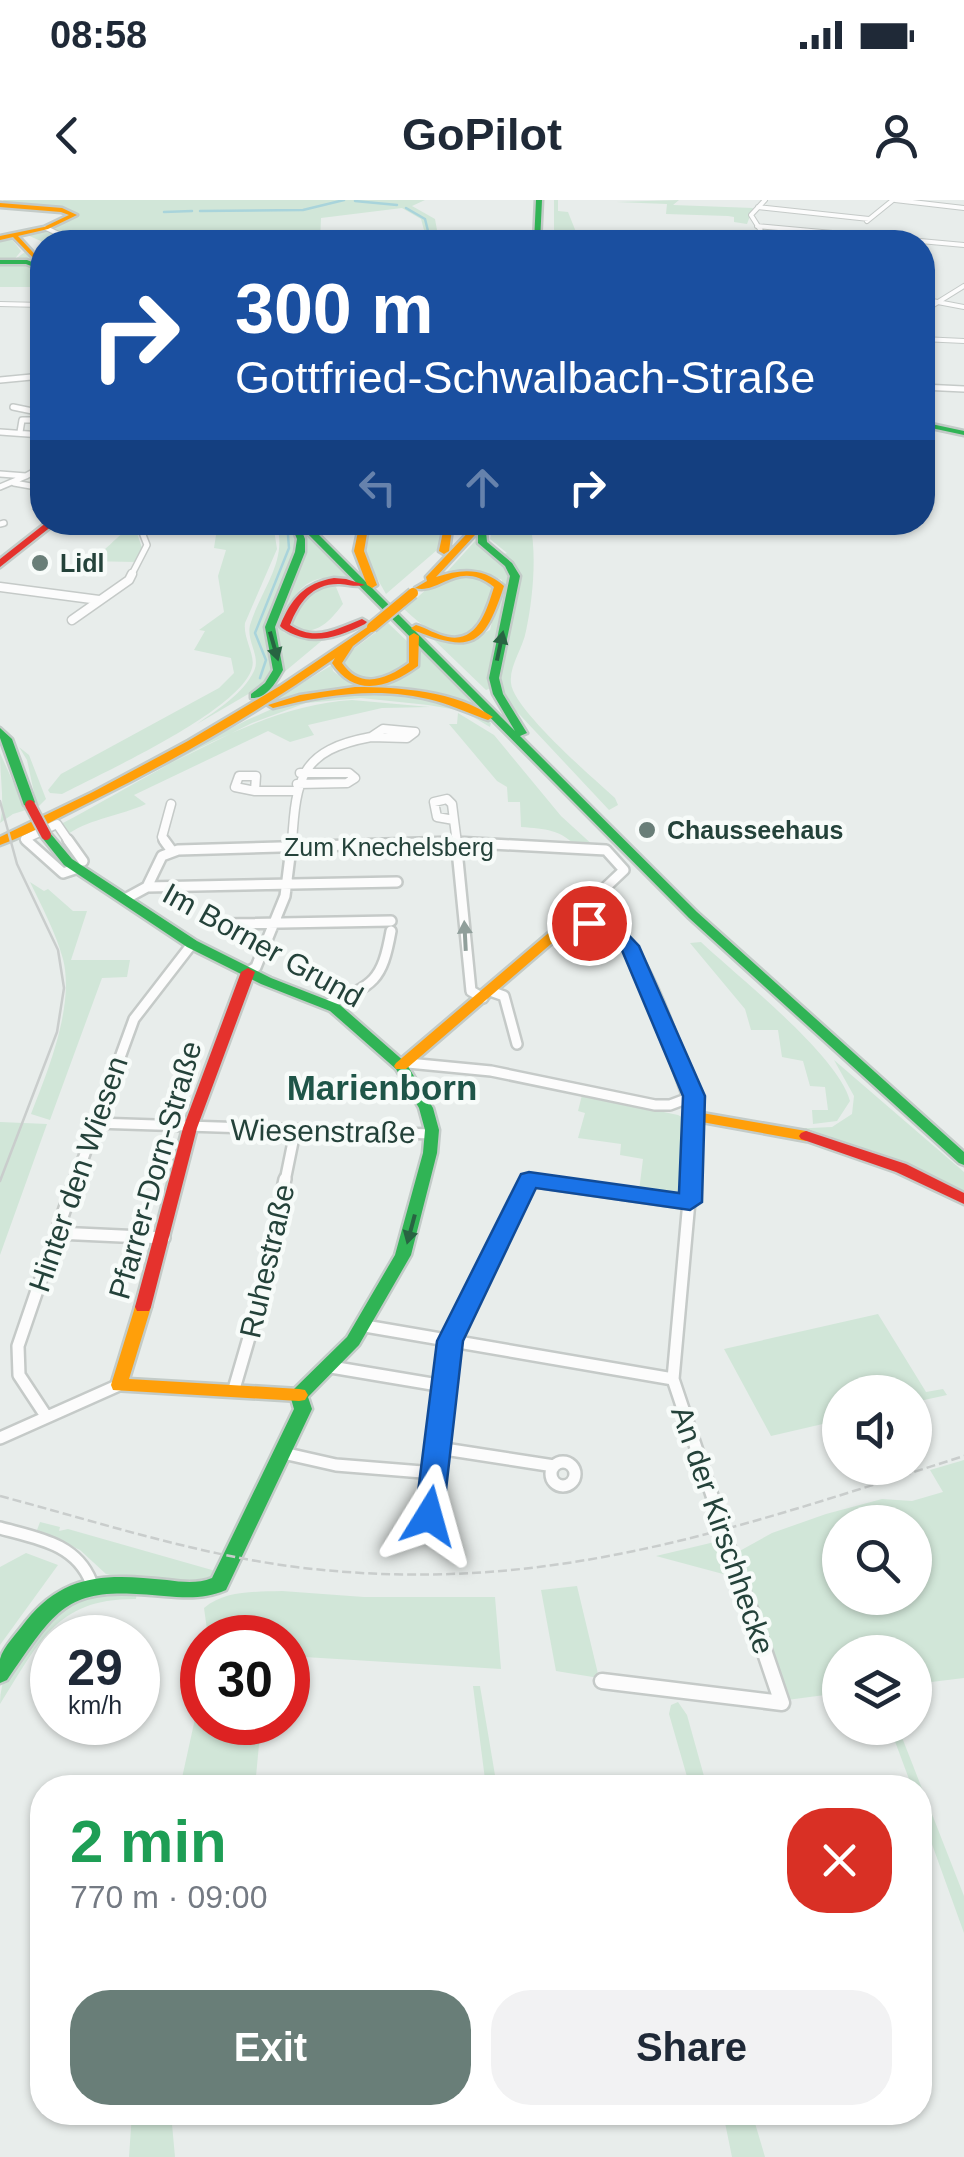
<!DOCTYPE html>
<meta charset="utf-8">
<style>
body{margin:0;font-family:Arial,sans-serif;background:#f2f2f3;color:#1f2937;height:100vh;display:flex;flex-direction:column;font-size:38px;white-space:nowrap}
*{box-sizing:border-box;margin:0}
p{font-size:32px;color:#747a83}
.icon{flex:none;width:55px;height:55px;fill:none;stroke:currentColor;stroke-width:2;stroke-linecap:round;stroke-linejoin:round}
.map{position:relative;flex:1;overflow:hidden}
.sheet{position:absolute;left:30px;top:1575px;width:902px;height:350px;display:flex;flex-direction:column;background:#fff;border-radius:40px;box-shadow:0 2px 8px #0004}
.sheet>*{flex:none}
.banner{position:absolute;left:30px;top:30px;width:905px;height:305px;border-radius:40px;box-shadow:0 2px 8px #0004;background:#1a4fa0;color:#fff;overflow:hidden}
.buttons{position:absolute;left:822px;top:1175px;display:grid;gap:20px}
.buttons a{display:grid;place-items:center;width:110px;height:110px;border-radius:50%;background:#fff;box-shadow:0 2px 8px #0004;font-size:50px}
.speed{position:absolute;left:30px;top:1415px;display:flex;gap:20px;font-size:50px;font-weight:700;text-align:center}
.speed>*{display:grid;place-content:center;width:130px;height:130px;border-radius:50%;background:#fff;box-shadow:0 2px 8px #0004;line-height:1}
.speed small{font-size:25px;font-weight:400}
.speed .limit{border:15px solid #d22;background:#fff;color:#111}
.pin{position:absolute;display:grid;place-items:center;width:85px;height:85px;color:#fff;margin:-42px;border:5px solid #fff;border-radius:50%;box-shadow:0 2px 10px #0007}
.me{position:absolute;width:110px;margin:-55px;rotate:8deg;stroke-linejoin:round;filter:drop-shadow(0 0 8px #0008)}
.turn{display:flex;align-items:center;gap:35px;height:210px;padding:0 40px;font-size:45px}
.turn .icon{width:130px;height:130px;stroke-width:2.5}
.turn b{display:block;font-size:70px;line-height:85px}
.lanes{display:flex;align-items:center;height:95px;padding:0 40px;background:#0003;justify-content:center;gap:50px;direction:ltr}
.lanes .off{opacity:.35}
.round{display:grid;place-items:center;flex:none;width:105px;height:105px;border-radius:40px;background:#f2f2f3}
.summary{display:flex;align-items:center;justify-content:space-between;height:170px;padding:0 40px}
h1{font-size:60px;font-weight:700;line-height:75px;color:#1e9e55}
.cta{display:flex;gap:20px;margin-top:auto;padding:20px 40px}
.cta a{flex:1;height:115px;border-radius:40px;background:#697e78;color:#fff;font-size:40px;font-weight:700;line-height:115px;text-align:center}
.cta a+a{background:#f2f2f3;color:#1f2937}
.status{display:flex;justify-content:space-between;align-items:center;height:70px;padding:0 50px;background:#fff;direction:ltr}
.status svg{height:28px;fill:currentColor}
header{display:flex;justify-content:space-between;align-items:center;height:130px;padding:0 40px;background:#fff;font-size:45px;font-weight:700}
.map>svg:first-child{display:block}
</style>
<div class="status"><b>08:58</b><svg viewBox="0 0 49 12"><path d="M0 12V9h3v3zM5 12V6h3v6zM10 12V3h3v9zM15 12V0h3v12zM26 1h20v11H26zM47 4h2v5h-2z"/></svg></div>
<header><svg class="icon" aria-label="back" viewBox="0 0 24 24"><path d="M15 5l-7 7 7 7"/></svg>GoPilot<svg class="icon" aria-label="person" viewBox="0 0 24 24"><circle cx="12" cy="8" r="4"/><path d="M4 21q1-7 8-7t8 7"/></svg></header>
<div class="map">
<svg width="964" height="1957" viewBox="0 0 964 1957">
<rect width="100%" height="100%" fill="#e8edeb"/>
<path fill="#d1e6d8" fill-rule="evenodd" d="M3,0h422l-13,6 23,13 2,11 -13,12h-14l14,-12 -3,-11 -19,-11 -81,10 -1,24h-201l-7,-5 -12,2 2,3h-59l-18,-8 27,-4 24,-16 -69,-9z
M554,0h4v11l10,1 8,20h38l-1,10h-59z
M679,0l-6,5 80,3 -6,16 -13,-2v-5l-6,-1 -62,-2 1,-10 -51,-2z
M10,37l11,14 -7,9 11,-8 17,18v17h-42v-47z
M243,323h30l4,26 -32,74c-2,16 11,32 7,45 -12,43 -150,105 -190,126l-12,-1 -2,-3 13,-16 158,-86 15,-15 -3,-15 -37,-8 11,-19 -6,-1 25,-18 -6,-36 8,-26 -12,-2 2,-13 22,-1z
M276,323h11l10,21 -24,63 1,53 -7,23 -70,41c21,-15 46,-30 57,-53 7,-15 -8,-30 -4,-46 11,-36 39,-65 26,-102z
M370,323h77l-10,27 -51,44 -21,-37z
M493,323h37c7,30 3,76 -4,108 -3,17 -17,35 -15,52 2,26 82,95 104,115l3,7 -9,5 -103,-110 -7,-23 21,-101 -19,-21 6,-2 -17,-14z
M135,327l7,21 -6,14 -52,-1c21,-4 32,-29 51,-34z
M302,330l49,49c-30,-5 -49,0 -63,29 -4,9 -7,13 -5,24l14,6h28l-43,36c3,-17 -9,-31 -7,-46 4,-34 37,-64 27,-98z
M475,341l35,33 -19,114 -5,2 -52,-50 30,3 26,-13 12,-50 -18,-8 -39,2z
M479,375l16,12c-19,60 -44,67 -91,22l32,-28z
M320,386l16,1 7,17c-13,17 -26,32 -49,25l-2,-6 13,-27z
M388,423l21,20 2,16c-20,20 -37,22 -64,15l-5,-16z
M420,449l61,60c-69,-25 -151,-28 -220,-1l71,-43 1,6c28,24 58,3 86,-10z
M332,493c51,0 116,-3 159,30l-1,4 -27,-16 -35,-6 -67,-7 -55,5 -54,20 -252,125 247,-128 36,-16z
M352,500l78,7 -48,1 -74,17 6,10 -24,7 -22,-11 -134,64 12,9c-26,12 -54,14 -78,30l-7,-10c88,-46 191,-118 291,-124z
M458,513l36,22 67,81 35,32h-18c-18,-19 -32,-19 -57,-21l-1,-25h-12l-1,-15 -10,-6 -48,-57h8z
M19,547l10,8 17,44 -7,7 -26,8 -13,9c5,-18 0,-45 0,-70l24,53 12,-4 -9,-42z
M30,682l14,9 4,-2 25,22h14l-16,49h59l-3,17 -25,1 -52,142 -19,-6c16,-41 44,-108 32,-155 -7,-26 -22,-54 -33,-77z
M701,742c37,35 137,113 149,159l-13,20 -24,3 -1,-14h16l-3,-23 -15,-1 -7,-25 -21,-4 -4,-27h-27l-6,-21 -55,-66z
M834,860l130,112v23l-90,-44 -84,-22 42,-2 20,-13 2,-18z
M582,895l96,20 9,5 -3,74 -45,-3 4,-32 -23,-4 1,-11 -43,-6 7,-25 -7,-2z
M0,922l47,2 -47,131z
M878,1114l48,78 17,-3 4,6 -32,7v-10h-75v28l-69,16 -47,-87z
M964,1260v218l-49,6v-32h-75v41l-53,7 -51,-147 36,-20 54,-19 56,-15 30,2 31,-9 -13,-22zM840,1322h75v76h-75z
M40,1322l20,5 -1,4 9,-2 151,43 -15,12 -86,-7 -12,-3 -26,-24 -43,-20z
M723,1340l15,38 -82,-22z
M26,1353l32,12 -58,80v-78z
M577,1386l22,92 -43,-7 -15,-81z
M84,1390h53l-1,9c-80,-1 -97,44 -136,105 0,-49 48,-88 84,-114z
M282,1391l82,6h131l6,72 -213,-13v-18l-80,-1 -4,-29c21,-18 51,-16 78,-17z
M473,1486h7l17,101h-11z
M202,1487v35l59,1 -6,64h-75z
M678,1502l9,13 20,72h-17l-21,-73 2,-9z
M890,1528h6l7,12 61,156v37l-44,-122v-23l-8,-1z
M132,1913h39l4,44h-46z
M723,1913h29l13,44h-33z"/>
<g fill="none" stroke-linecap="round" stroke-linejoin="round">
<path stroke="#a9d4db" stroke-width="2.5" d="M355,1l42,4
M406,8l19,11 3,12 -14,11
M200,11l103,-1 41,-10
M164,12l28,-1
M260,478l6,-18 -11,-27 34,-85 -1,-13"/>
<defs>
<path id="street-far5" d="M765,0l-14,15 17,27
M895,0l69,8
M758,7l111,12
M867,21l26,-21
M757,26l207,19
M46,28l30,14
M922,99l42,8
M0,104l42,1
M922,112l42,-26
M922,139l42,2"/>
<path id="street-far4" d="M0,180l42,-4
M922,187l42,2
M13,207l29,6
M0,232l42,3
M20,232l2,-12h20
M0,274l26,2 -26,11
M26,276l9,-5 7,-13
M14,283l28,5
M0,324l4,-1
M131,376l16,-31 -9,-23"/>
<path id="street-far3" d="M0,387l99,13
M72,420l57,-40 3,-6
M383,529l32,3 -8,6 -36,-1z
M239,576h17l-1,15 -20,-4z
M297,584l50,-1 8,-5 -6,-5h-49
M255,591h39
M447,599l5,5 2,16 -17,-3 -3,-15z
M454,620l3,23
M29,643l-4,-4 32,-15 13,19
M166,643l-4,-6 9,-33
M292,643c4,-66 9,-93 79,-106
M429,643h40"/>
<path id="street-far2" d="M26,640l37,33 15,-5
M68,640l15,21
M164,640l8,11
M456,640l15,151 12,7
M147,687l250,-5
M125,699l22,-12 15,-31 16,-6 277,-8 151,8 18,20 -54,51
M224,724l167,-3
M248,772l8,-5 29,-71 7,-56
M490,791l14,5 13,48
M328,804c46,-19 54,-23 63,-73
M408,863l83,8 164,34h15l24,-9
M95,923l337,11
M75,981l59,-162 58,-75
M285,981l10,-49
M528,981h11
M691,981l5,-64"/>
<path id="street-far1" d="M691,979l-18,200 78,233
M57,1033l107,5
M365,1126l308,53
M331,1167l113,19
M234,1189l26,-89 25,-121
M46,1216l-27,-41 -1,-29 57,-167
M0,1238l119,-53
M438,1248l116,18
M283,1253l53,12 99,8
M551 1274a12 12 0 1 1 24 0a12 12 0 1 1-24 0Z
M429,1316l21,-175 79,-161 161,23
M0,1328c36,10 76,15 91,54"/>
<path id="street" d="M602,1481l180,22 -32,-94"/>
<path id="fast" d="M536,0h6l-2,42h-6z
M0,60h27l15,6v4l-16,-6h-26z
M922,222l42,9v4l-42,-9z
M290,322h16l209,209 -22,-37 -4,-16 21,-102 -5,-10 -27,-23v-11l4,-10h9l-5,10 1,10 25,21 8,13 -21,102 4,16 24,39 -7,3 177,176 267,240v13l-5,-2 -270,-245 -389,-392 5,13v13l-30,75 8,43c-7,12 -16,29 -32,28v-4l14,-11 8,-13 -8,-43 30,-75 2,-13z
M0,528l12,11 24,66 -2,2 -4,1 -6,-3 -24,-67z
M46,631l4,2 22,26 125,82 74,37 69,27 66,58 27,45 6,22 -2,23 -26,102 -52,90 -51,52 4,12 -86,181c-21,9 -39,8 -62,6 -97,-10 -104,7 -157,84l-7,3c0,-7 0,-17 0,-24 3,-12 18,-27 26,-38 39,-49 83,-47 141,-41 15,2 30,4 45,-2l82,-169 -4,-14 3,-5 54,-53 48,-82 28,-102 2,-23 -6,-22 -23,-39 -66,-58 -69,-27 -74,-37 -123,-82 -24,-30z"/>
<path id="slow" d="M0,3l62,5 15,7 -29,14 -30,7 24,26v5l-29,-30 -13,3v-4l44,-9 25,-12 -8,-3 -61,-5z
M360,322h9l-5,29 13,34 -5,3 -5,-3 -13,-34z
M445,322h8l-4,29 -5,3 -5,-3z
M478,322h9l-51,55c25,-8 47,-10 68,9 -20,61 -32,67 -91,44l-2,-2 5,-3c10,3 21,10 32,12 30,6 39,-28 46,-50 -36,-29 -54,8 -79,1l12,-7 -1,-4z
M372,424l3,1v4l-22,17 -11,17c18,27 45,16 67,0v-27l5,-3 5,3 -1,30c-30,22 -63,32 -86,-3l3,-5c-78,55 -160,102 -245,144 -29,14 -59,32 -90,43v-8l93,-45 95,-51 92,-55z
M355,487c45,0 100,4 138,30l-5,3c-17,-6 -34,-14 -52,-19 -54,-15 -109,-7 -163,7l-5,-3 32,-10z
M570,717c18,2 38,4 53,16 31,26 67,139 79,180l104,18 5,2 2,3 -2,3 -5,2 -115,-21 -34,-98 -33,-71 -8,-10 -11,-8 -32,-8 -167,144h-10l-2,-3 2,-3 170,-145z
M143,1101l6,2 2,4 -22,72 170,10 6,1 3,5 -3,5 -6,1 -186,-11 -2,-5 24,-78 2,-4z"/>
<path id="jam" d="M47,322h10l-57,45v-8z
M334,378l12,1 19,6c-9,2 -15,0 -25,-1 -27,-1 -41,18 -50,41 25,17 47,4 72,-6l5,3 -2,2c-28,14 -55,23 -83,4l-2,-2c11,-27 24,-43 54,-48z
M248,768l7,4 -58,156 -46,179 -2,4h-12l-2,-4 48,-179 58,-156z
M806,931l100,33 58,29v11l-68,-32 -95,-33 -2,-3 2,-3z"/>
</defs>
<use href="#street-far5" stroke="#c5cac8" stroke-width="6"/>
<use href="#street-far4" stroke="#c5cac8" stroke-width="8"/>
<use href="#street-far3" stroke="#c5cac8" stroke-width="11"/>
<use href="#street-far2" stroke="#c5cac8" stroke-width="14"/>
<use href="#street-far1" stroke="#c5cac8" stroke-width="16"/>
<use href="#street" stroke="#c5cac8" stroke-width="19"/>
<use href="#fast" stroke="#c3cbc8" stroke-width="5"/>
<use href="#slow" stroke="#c3cbc8" stroke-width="5"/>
<use href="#jam" stroke="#c3cbc8" stroke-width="5"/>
<use href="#street-far5" stroke="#fcfcfc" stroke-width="4"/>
<use href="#street-far4" stroke="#fcfcfc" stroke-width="5"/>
<use href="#street-far3" stroke="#fcfcfc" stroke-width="8"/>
<use href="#street-far2" stroke="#fcfcfc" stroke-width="9"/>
<use href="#street-far1" stroke="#fcfcfc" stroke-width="11"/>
<use href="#street" stroke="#fcfcfc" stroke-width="14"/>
<use href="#fast" fill="#30b455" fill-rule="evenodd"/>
<use href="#slow" fill="#ff9f0a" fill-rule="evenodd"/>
<use href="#jam" fill="#e5322d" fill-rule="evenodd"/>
<path stroke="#c9cdcc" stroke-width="2.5" d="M0,601l17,63 41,86 6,38 -7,44 -57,149"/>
<path stroke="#c9cdcc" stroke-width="2.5" stroke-dasharray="9 4" stroke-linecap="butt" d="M0,1296c98,26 195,58 296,71 248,31 437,-38 668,-111"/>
<defs>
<path id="slow-bridge" d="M372,427l41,-34"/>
<path id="jam-bridge" d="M30,605l16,30"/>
</defs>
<use href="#slow-bridge" stroke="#c3cbc8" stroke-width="14" stroke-linecap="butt"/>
<use href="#jam-bridge" stroke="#c3cbc8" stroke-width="14" stroke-linecap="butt"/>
<use href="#slow-bridge" stroke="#ff9f0a" stroke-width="10"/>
<use href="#jam-bridge" stroke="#e5322d" stroke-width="10"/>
</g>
<defs><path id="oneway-solid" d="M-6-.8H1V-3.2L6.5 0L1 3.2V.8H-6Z" transform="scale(2.5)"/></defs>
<g fill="#286442">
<use href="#oneway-solid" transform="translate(274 446) rotate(74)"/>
<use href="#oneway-solid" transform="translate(500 446) rotate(-78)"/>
<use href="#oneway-solid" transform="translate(411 1029) rotate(105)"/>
</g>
<use fill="#909f9b" href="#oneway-solid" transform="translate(465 736) rotate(-93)"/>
<path fill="#1a73e8" stroke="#114b97" stroke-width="2.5" d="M589,717l31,9 19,20 66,150 -3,106 -12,8 -154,-22 -73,153 -20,175 -4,8 -10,3 -10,-3 -4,-8 22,-175 84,-167 8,-2 150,21 4,-97 -62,-148 -15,-14 -24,-7v-8z"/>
<g fill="#697e78" stroke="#f7fbf9" stroke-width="4">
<circle cx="40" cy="363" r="10"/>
<circle cx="647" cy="630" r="10"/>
</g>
<g text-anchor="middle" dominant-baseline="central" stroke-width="9" stroke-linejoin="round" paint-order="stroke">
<g font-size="25" font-weight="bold" fill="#24423a" stroke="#f7fbf9" text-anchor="start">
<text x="60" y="363">Lidl</text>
<text x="667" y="630">Chausseehaus</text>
</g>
<g font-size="25" fill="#24423a" stroke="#f7fbf9">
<text x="389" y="647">Zum Knechelsberg</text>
</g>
<g font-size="30" fill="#24423a" stroke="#f7fbf9">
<text transform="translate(263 745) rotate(29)">Im Borner Grund</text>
<text transform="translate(323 931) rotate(1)">Wiesenstraße</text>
<text transform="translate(155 970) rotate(-74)">Pfarrer-Dorn-Straße</text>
<text transform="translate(78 974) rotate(-71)">Hinter den Wiesen</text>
<text transform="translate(267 1061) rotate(-77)">Ruhestraße</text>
<text transform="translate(723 1330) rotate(71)">An der Kirschhecke</text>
</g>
<g font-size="35" font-weight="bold" fill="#1f5548" stroke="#f7fbf9">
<text x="382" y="887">Marienborn</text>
</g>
</g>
</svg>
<div class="buttons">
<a><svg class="icon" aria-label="sound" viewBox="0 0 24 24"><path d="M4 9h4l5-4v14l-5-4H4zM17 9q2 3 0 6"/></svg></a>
<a><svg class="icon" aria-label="search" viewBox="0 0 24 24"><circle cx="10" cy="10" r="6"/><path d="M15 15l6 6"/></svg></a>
<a><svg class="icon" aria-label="layers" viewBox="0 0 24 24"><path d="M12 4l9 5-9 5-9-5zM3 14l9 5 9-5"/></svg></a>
</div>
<div class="speed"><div>29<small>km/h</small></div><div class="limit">30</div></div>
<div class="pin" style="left:589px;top:723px;background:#d93025"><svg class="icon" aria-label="arrive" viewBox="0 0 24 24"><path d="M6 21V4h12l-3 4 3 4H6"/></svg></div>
<svg class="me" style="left:429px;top:1316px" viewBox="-20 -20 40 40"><path d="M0-17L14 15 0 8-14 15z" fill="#1a73e8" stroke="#fff" stroke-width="4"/></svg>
<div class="banner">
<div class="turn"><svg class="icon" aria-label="right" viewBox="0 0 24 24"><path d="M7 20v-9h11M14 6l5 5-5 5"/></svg><div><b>300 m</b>Gottfried-Schwalbach-Straße</div></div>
<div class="lanes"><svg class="icon off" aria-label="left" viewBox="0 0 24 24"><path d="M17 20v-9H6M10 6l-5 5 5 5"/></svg><svg class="icon off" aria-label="ahead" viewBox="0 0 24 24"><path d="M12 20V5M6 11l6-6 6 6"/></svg><svg class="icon" aria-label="right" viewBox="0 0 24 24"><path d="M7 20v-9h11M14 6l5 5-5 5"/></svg></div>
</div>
<section class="sheet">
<div class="summary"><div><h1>2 min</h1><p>770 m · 09:00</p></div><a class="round" style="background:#d93025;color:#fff"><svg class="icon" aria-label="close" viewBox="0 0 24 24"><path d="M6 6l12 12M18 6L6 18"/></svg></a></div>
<div class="cta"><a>Exit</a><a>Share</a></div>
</section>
</div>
